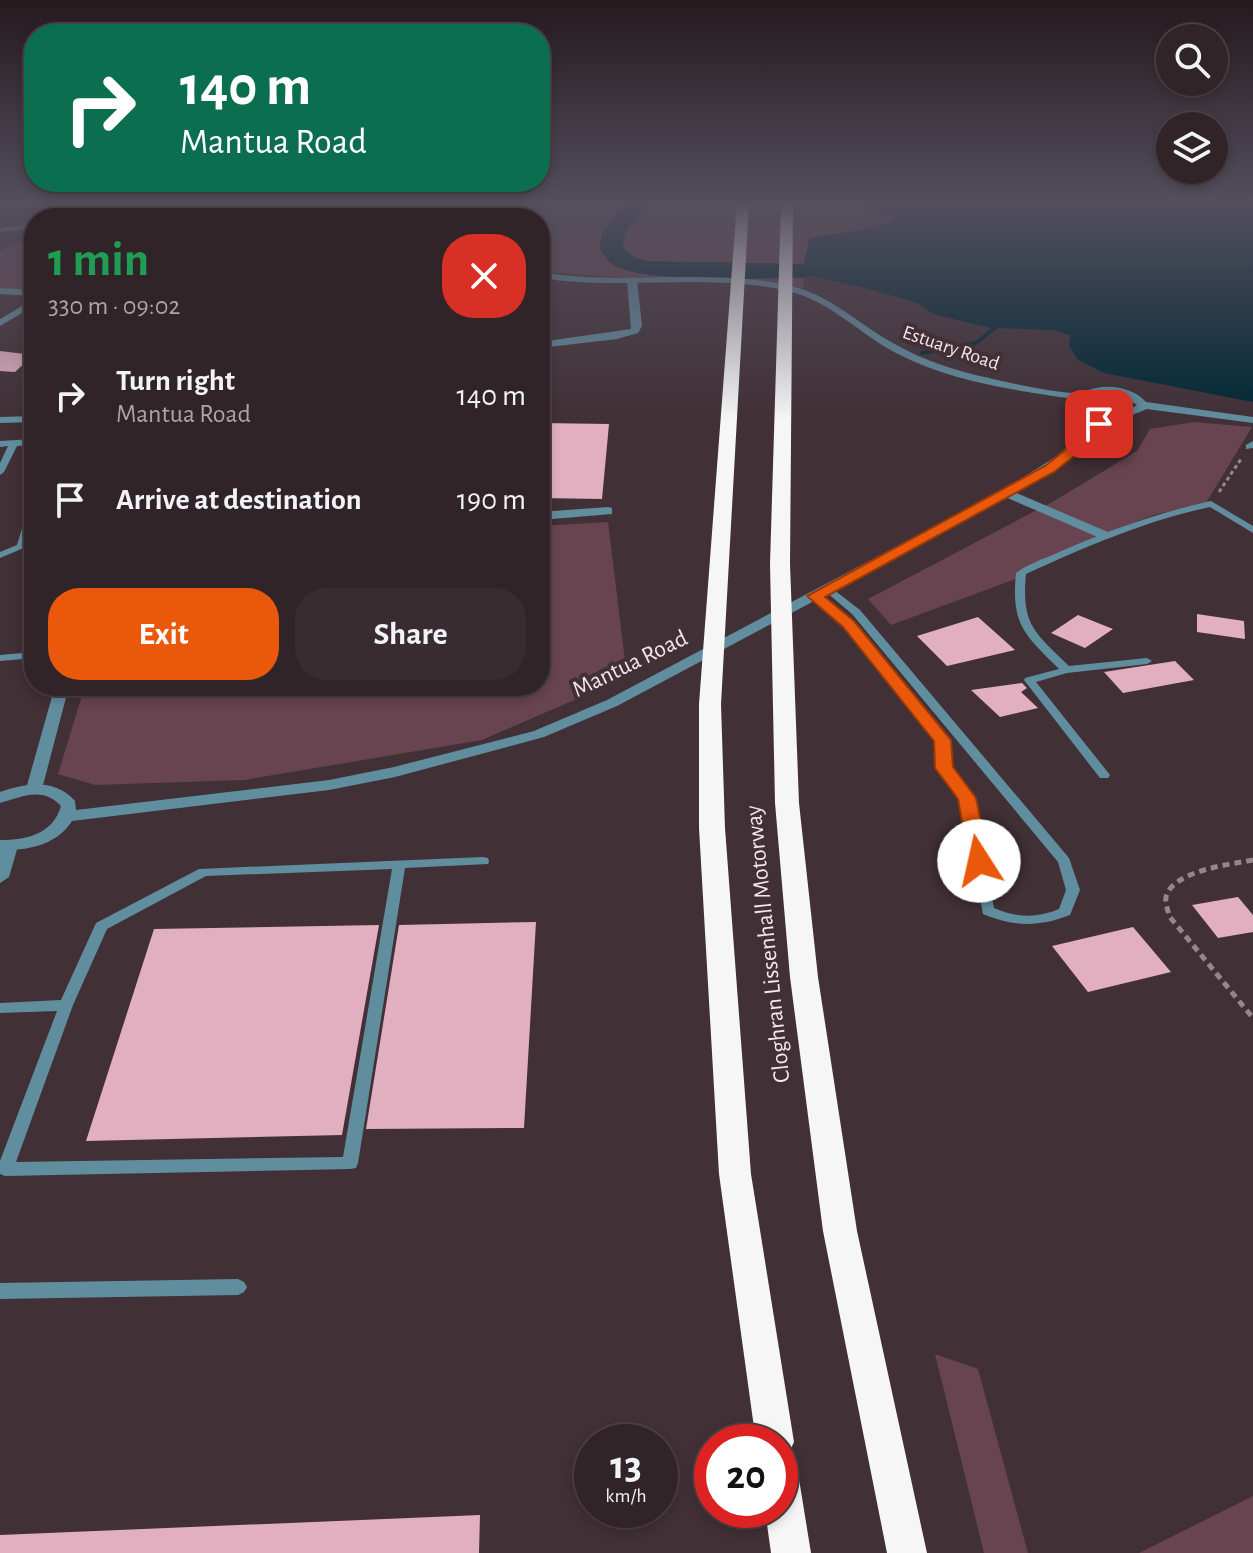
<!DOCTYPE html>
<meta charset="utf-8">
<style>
body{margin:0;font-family:"Alegreya Sans",sans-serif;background:#392c30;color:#f1f3f6;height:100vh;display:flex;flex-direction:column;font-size:30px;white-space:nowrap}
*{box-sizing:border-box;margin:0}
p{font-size:26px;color:#a8a4a8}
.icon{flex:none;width:44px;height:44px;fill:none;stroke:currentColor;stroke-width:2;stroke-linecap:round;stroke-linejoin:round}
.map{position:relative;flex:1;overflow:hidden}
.drawer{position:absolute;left:24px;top:208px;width:526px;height:488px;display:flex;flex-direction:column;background:#312428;border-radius:32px;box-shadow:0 4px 12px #0003,0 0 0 2px #4c4145}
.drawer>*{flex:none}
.guide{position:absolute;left:24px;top:24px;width:526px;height:168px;border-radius:32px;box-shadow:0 4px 12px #0003,0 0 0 2px #4c4145;background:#0b6e4f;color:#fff;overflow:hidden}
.buttons{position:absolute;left:1156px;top:24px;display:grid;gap:16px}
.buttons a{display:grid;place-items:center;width:72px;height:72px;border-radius:50%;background:#312428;box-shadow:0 4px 12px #0003,0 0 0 2px #4c4145;font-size:40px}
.speed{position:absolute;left:574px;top:1424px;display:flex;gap:16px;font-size:40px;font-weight:700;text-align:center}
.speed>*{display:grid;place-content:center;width:104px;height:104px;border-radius:50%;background:#312428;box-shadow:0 4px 12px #0003,0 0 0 2px #4c4145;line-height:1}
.speed small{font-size:20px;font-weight:400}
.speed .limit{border:12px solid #d22;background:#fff;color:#111}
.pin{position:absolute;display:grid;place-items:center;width:68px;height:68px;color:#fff;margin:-34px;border-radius:16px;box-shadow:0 4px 12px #0006}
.me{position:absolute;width:88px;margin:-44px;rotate:350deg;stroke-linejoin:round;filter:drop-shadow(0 0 6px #0008)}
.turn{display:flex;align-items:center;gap:28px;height:168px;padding:0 24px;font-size:36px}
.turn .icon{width:104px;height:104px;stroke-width:2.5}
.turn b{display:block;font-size:56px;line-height:68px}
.round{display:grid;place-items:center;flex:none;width:84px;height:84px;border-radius:32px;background:#392c30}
.summary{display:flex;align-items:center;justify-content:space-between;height:136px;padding:0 24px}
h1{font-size:48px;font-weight:600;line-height:60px;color:#1e9e55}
.button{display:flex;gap:16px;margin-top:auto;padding:16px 24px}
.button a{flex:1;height:92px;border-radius:32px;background:#ea580c;color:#fff;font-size:32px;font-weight:600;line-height:92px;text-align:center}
.button a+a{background:#392c30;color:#f1f3f6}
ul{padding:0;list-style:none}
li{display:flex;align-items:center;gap:24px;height:104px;padding:0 24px}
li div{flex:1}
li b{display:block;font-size:30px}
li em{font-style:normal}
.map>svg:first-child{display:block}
</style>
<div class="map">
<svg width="1253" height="1553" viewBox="0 0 1253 1553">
<rect width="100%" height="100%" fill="#413036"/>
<path fill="#674450" d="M440,203h410l42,14 -1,5c-26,9 -54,10 -82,17l-7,33 2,16 -90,-11h-100l-67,-5 -7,-2v-52h-81z
M34,234v57l-34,-3v-37z
M1194,422l58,5 -46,76 -52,12 -40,15 -101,50 -122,45 -23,-26 186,-98 83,-50 13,-22z
M608,522l19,155 -145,63 -238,40 -149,5 -37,-11 27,-88h455v-160z
M935,1354l43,15 50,184h-44z
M1253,1496v57h-114z"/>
<path fill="#002835" d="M850,203h403v199l-149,-29 -26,-13 -9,-14 1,-11 -17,-5 -62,-2 -58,-14 -15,-11 -57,-16 -59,-13 7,-35c27,-7 56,-7 82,-17l1,-5z"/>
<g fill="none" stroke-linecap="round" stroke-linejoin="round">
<path stroke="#002835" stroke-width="4" d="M922,353l54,-10 20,-16"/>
<path fill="#002835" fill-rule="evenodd" d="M625,203h23l-23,30 -2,15 13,10 14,3 152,3 9,2 3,5 -3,5 -9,2c-41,0 -155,5 -187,-12 -7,-4 -11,-11 -16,-18l3,-15z"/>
</g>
<path fill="#e1afc0" d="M0,351l33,4 -18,17 -15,-1z
M540,423l69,1 -7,75 -62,-1z
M1197,614l47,7 1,18 -48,-7z
M1078,615l35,14 -28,19 -34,-15z
M978,617l37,33 -68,16 -30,-30z
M1175,661l19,19 -71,13 -19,-21z
M1022,683l5,5 -6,4 17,16 -38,9 -29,-27z
M1238,897l15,18v17l-35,6 -26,-33z
M536,922l-12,206 -158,1 33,-204z
M379,925l-37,210 -256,6 68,-212z
M1133,927l38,45 -83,20 -36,-46z
M480,1515l-1,38h-479v-18z"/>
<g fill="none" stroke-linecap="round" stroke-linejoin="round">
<path stroke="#95868b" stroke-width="3" stroke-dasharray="4 3" stroke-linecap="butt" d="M1219,492l22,-33"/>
<path stroke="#95868b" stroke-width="5" stroke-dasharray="7 5" stroke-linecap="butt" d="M1253,860c-22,4 -81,11 -87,37 -1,6 2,13 3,19l84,102"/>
<path fill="#618e9f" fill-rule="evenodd" d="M19,203h17l20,5 -9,10h-6l8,-9z
M34,221v5l-7,3 -27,3v-4l25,-3z
M34,439v6l-17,1 -13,26 -4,3v-12l8,-17 -8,1v-6z
M1253,441v7l-7,1v-4z
M1211,501l42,25v7l-43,-26c-65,14 -125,40 -184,67 -5,51 9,59 43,92l78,-8 5,3 -5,3 -80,9 -31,9 74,93 -2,3h-8l-76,-98 1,-2 34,-9c-35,-35 -48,-44 -43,-96 11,-8 26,-14 39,-19 51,-23 102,-41 156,-53z
M34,503v18l-8,26 -26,11v-6l17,-7 12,-39z
M829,586l31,24 209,248 11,32 -10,25c-31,12 -56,12 -87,-1l-22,-116 -23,-30 -2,-28 -91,-114 -35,-28v-4h8l35,28 95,118 2,28 23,30 21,110c23,10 43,10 65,1l7,-19 -8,-28 -206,-248 -27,-23v-4z
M34,652v6l-34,3v-6z
M483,857l5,1 1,3 -1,3 -83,4 -47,295 -2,5 -6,1 -345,7 -5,-2v-13l57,-150 -57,2v-10l61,-3 35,-77 103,-54zM392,869l-49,288 -327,5 57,-157 34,-76 99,-53z
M238,1279l6,3 3,5 -3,5 -6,3 -238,4v-16z"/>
<path fill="#618e9f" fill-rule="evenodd" d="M632,277l5,3 5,46 -4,7 -21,6 -77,9v-6l91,-13 -4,-49z
M0,288l34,2v6l-34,-2z
M34,299v7l-34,20v-7z
M34,416v6l-34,1v-6z
M1007,489l101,43 2,3 -2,3h-8l-97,-42 -2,-3z
M608,507l4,1v6l-72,6v-8z
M55,686h14l-27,103 -8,5 -8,-5z
M10,841l8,5 -9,31 -9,6v-32l4,-9z"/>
<path fill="#618e9f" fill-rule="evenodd" d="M429,203h9l16,15h-9z
M540,272c82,14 166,-4 248,13 41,9 69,38 105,58 29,17 63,28 96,35 21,5 70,16 90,15 6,-1 11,-4 17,-5 17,-4 39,1 50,14l107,15v6l-106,-14 -20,8h-17c-28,34 -61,57 -99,79l-394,210 -73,31 -149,40 -66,13 -257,31c-15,24 -45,30 -72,29v-10c27,0 53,-6 61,-34 -19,-20 -39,-9 -61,-3v-11c26,-9 55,-14 75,9l1,9 253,-30 65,-13 140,-36 73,-31 396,-210 54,-34 43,-40 -23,-10 -3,-7c-59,-9 -122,-17 -176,-45 -38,-19 -67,-53 -110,-63 -79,-19 -166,0 -248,-13zM1100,393l21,2 16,10c-15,11 -35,6 -51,-3l-1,-4z"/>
<path fill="#f6f6f6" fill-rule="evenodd" d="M737,203h12l-28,501 4,124 26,346 43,268 -6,13 -8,3v-16h-24l-37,-268 -20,-346v-124z
M781,203h12l-3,361 9,239 19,174 39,254 70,322h-40l-64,-322 -33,-254 -15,-174 -5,-239z
M780,1460l14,6 5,13 12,74h-40l-6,-43h15z"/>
</g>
<linearGradient id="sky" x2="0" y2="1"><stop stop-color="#241a1e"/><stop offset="0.48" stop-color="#544e5d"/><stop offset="1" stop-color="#544e5d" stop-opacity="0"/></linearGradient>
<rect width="1253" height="421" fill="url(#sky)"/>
<path fill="#ea580c" stroke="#983908" stroke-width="2" d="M1095,421l10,3 -13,18 -38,30 -229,125 29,24 97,119 2,27 23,31 13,63 -10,7 -10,-7 -11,-62 -23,-31 -1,-27 -91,-114 -36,-31 238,-130 38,-30z"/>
<g text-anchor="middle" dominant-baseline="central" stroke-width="8" stroke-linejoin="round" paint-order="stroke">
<g font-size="20" fill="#f3e7ea" stroke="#413036">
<text transform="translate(951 348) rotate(19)">Estuary Road</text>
</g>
<g font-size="24" fill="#f3e7ea" stroke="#413036">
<text transform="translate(630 664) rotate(-26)">Mantua Road</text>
<text transform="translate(768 944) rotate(-96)">Cloghran Lissenhall Motorway</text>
</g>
</g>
</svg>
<div class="buttons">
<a><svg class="icon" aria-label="search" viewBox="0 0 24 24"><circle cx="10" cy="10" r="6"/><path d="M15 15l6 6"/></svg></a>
<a><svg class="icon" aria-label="layers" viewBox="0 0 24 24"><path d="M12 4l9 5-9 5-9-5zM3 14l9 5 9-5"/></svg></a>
</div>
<div class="speed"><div>13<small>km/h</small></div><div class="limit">20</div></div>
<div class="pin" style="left:1099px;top:424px;background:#d93025"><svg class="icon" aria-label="arrive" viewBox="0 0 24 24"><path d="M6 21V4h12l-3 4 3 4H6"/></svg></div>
<svg class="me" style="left:979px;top:861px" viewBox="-20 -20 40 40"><circle r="19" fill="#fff"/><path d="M0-13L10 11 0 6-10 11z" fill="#ea580c"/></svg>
<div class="guide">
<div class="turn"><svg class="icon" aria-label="right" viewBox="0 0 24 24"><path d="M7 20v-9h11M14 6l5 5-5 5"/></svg><div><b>140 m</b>Mantua Road</div></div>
</div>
<section class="drawer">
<div class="summary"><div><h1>1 min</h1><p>330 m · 09:02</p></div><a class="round" style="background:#d93025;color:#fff"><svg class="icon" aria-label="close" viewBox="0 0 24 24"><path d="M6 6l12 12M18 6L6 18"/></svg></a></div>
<ul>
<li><svg class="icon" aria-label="right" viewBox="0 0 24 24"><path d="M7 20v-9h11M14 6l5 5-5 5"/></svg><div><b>Turn right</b><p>Mantua Road</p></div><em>140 m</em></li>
<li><svg class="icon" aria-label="arrive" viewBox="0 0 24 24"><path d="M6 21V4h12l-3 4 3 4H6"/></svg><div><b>Arrive at destination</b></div><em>190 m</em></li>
</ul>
<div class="button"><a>Exit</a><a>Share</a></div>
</section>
</div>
